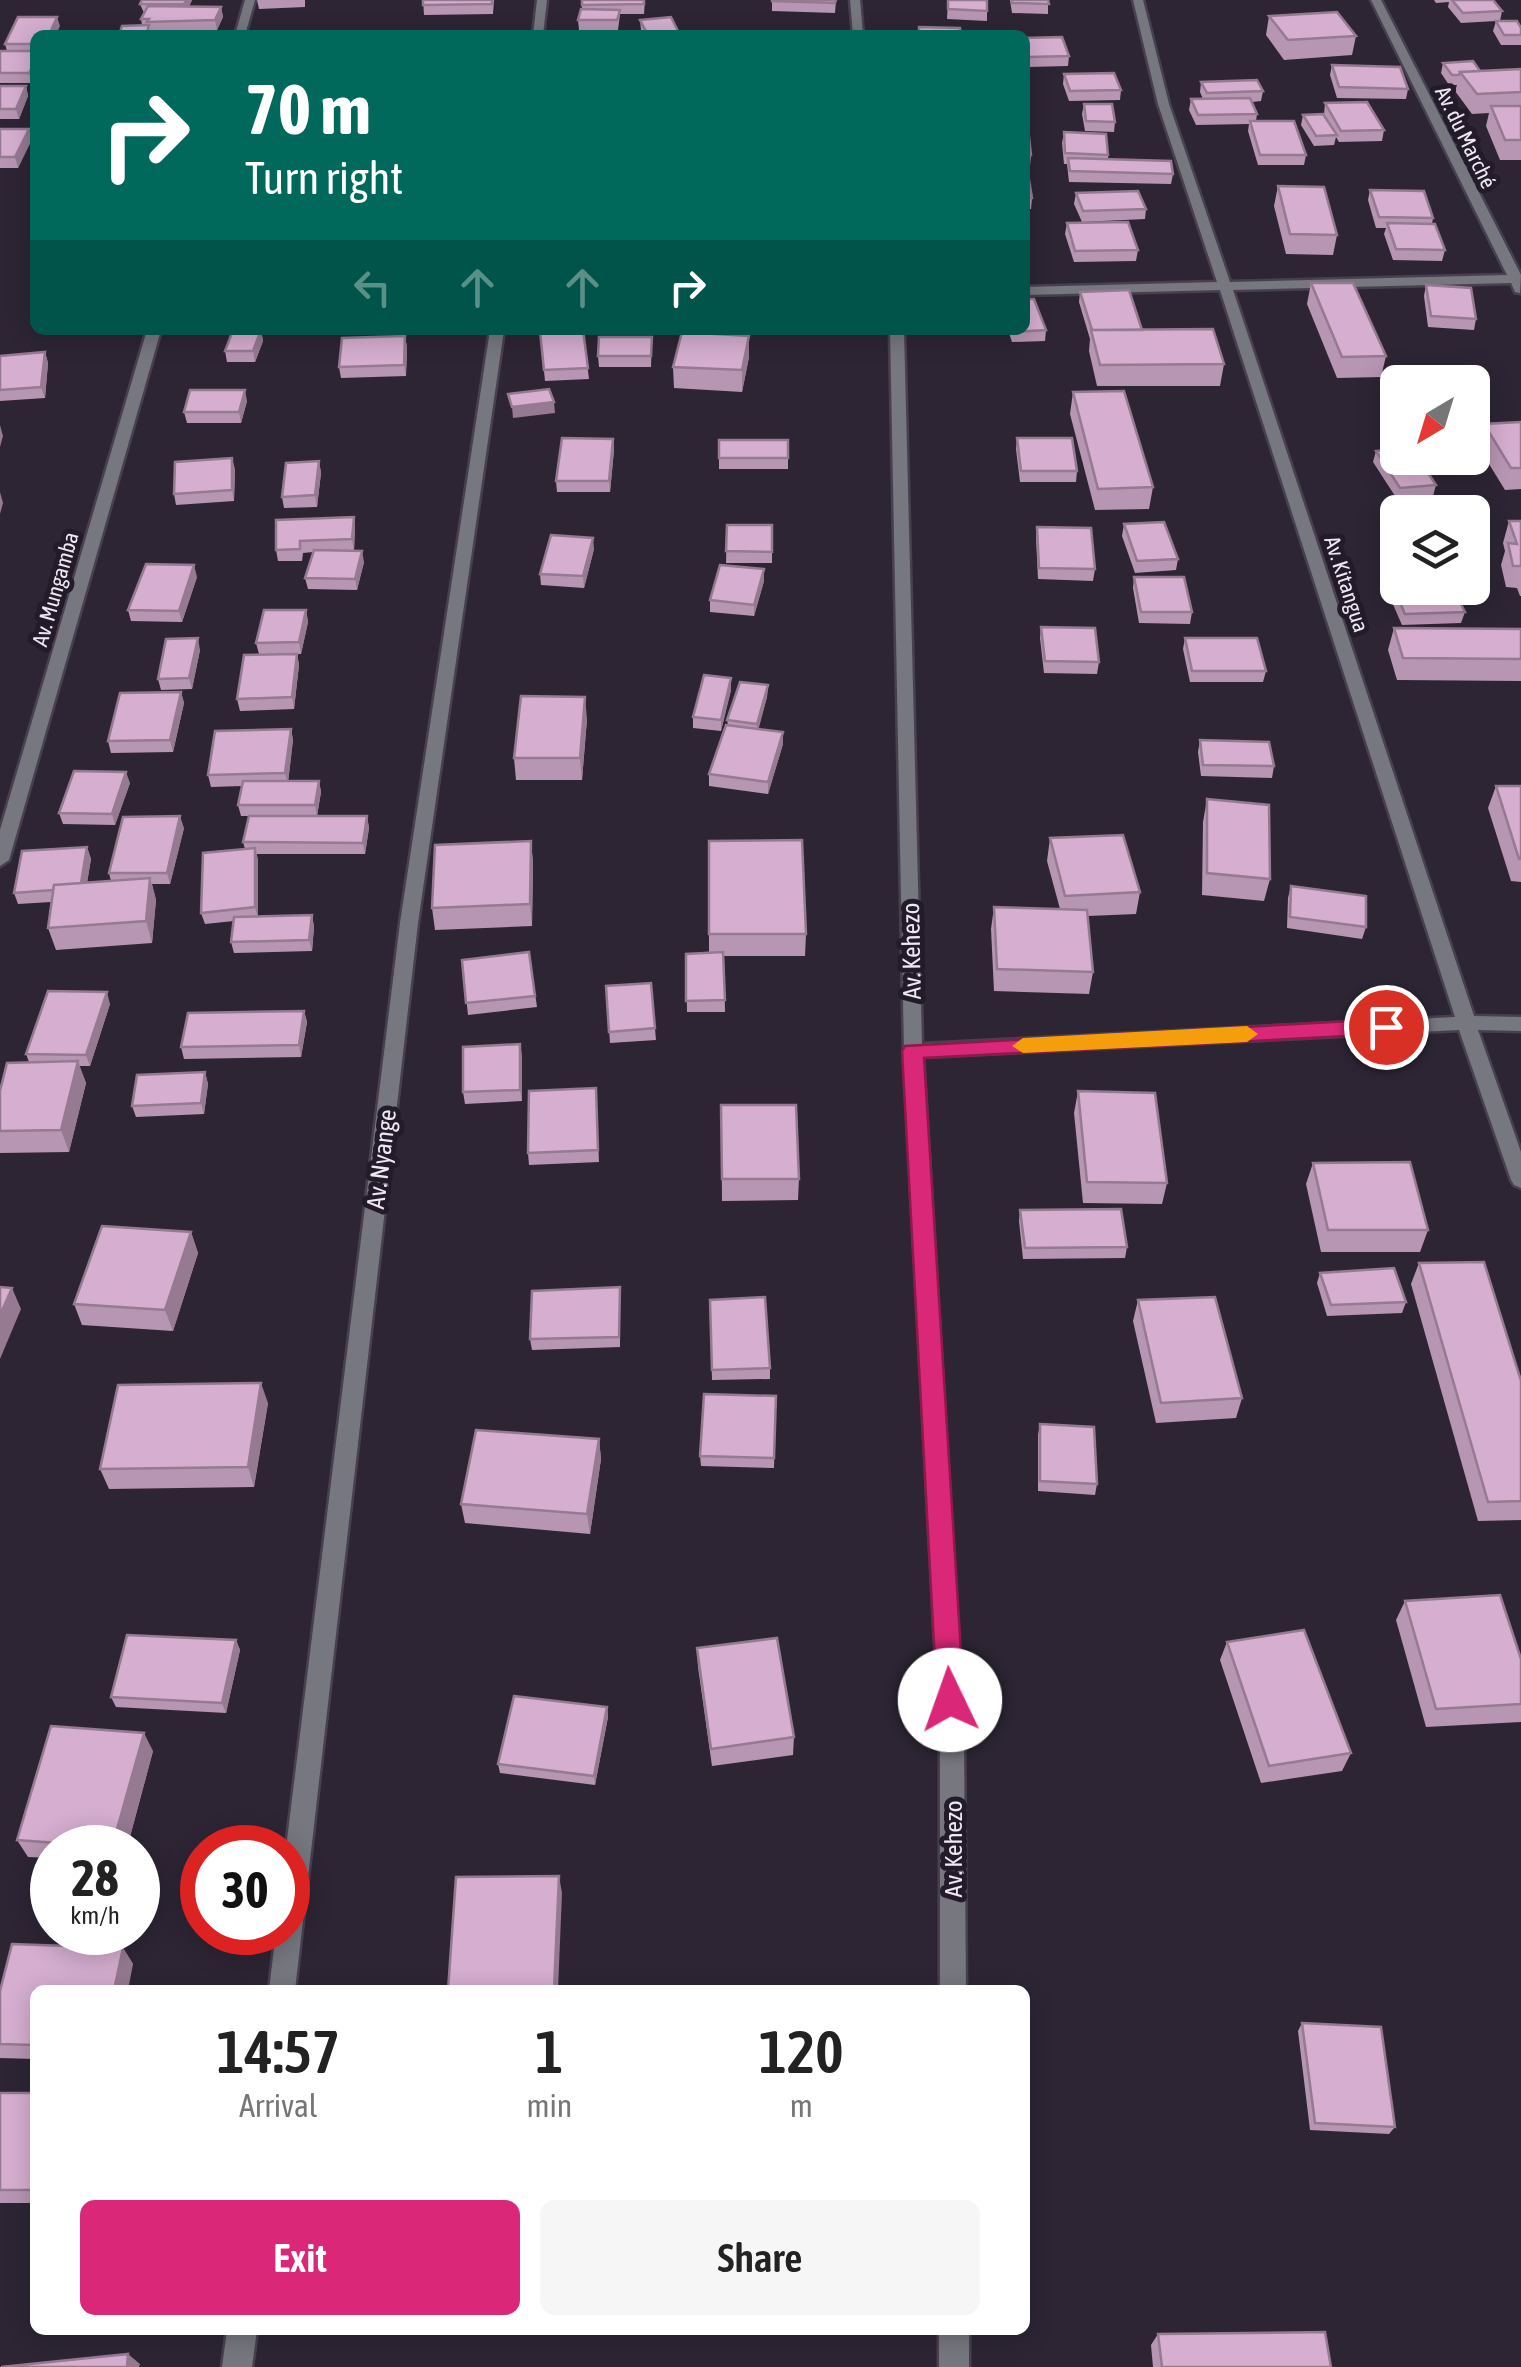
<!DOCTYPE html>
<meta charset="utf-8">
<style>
body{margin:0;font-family:"Asap Condensed",sans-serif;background:#f6f6f6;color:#222;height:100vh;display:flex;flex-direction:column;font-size:38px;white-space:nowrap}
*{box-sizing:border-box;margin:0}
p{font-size:32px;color:#767676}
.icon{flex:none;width:55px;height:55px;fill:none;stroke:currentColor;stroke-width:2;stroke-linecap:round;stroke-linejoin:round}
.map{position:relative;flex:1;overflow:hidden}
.drawer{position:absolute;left:30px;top:1985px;width:1000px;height:350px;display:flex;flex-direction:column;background:#fff;border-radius:15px;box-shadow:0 5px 25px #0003}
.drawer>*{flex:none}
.top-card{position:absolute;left:30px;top:30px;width:1000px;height:305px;border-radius:15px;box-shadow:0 5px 25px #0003;background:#00695c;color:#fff;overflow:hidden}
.needle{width:65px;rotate:218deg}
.buttons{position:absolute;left:1380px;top:365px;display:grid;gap:20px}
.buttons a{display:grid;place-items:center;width:110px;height:110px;border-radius:15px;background:#fff;box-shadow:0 5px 25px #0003;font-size:50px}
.speed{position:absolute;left:30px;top:1825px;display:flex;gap:20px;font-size:50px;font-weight:700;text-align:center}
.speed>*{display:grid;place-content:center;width:130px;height:130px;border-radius:50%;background:#fff;box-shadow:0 5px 25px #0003;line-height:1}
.speed small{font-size:25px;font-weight:400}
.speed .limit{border:15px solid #d22;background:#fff;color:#111}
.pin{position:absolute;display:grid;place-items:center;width:85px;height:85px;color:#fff;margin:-42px;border:5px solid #fff;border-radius:50%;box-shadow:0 2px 10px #0007}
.me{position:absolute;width:110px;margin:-55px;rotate:357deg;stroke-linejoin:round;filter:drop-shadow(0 0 8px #0008)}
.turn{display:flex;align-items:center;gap:35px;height:210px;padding:0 50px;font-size:45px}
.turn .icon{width:130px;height:130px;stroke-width:2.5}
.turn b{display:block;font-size:70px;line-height:85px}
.lanes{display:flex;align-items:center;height:95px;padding:0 50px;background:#0003;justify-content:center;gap:50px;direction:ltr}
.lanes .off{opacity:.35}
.eta{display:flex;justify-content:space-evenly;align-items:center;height:170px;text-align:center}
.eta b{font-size:60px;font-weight:600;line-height:70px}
.button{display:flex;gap:20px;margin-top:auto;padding:20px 50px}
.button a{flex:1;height:115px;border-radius:15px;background:#db2777;color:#fff;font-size:40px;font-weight:600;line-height:115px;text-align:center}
.button a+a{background:#f6f6f6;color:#222}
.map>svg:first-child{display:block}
</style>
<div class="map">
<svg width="1521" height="2367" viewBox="0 0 1521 2367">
<rect width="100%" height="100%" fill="#2d2534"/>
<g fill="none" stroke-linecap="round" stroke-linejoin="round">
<defs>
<path id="street" d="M245,0h10l-10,35h-10z
M537,0h10l-4,35h-10z
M850,0h10l3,35h-10z
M1133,0h10l26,104 61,178 277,-7 -136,-275h10l140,275 -1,18 -5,-1 -4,-9 -278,7 241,726 47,1v14l-43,-1 43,122v36l-7,-3 -3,-5 -52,-150 -536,27 41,681 2,252h-26v-252l-36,-687 -14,-721h14l18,714 533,-27 -235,-727 -195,5v-8l192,-5 -59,-178z
M147,330h14l-152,530 -9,6v-36z
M490,330h14l-86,593 -123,1067h-26l7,-58h12l-2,-84 114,-925z
M227,2330h30l-5,37h-30z
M939,2330h30v37h-30z"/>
</defs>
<use href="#street" stroke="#48404f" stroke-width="5"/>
<use href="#street" fill="#77777f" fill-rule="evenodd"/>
</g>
<path fill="#b796b3" d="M192,0l-3,6 32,1 2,10 -6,13 -66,2 -9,-7 -1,-6 3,-6 -4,-9z
M257,0h48v7l-46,2z
M423,0h71l-1,14 -69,1z
M582,0h63l-1,14h-24l-2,16h-39l-1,-10 4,-11z
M772,0h64l-1,13 -63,-2z
M948,0h39v21l-40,-2z
M1010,0h38v14l-36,-1z
M1434,0h59l9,11 -2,10 21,7v17h-20l-8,-14 3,-10 -35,2 -13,-16 1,-5 -13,1z
M1269,16l87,20 -4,19 -68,5 -18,-25z
M640,20l39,15h-36l-2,-5z
M60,26l-25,9v42l-3,6h-32v-32h7l-2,-7z
M1025,38l44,18 -1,10 -40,1 -3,-8z
M1443,63l37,8 41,-2v91h-21l-14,-34 3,-13 -17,1 -17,-23 2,-6h-8l-8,-12z
M1332,65l76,24 -2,10 -69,-1 -7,-23z
M1064,74l57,16 -1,10 -51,1 -6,-17z
M1201,82l62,9 -2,10 -9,1 5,12 -1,7 50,34 -2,10h-46l-10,-34 1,-7 -53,1 -7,-15 2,-11h12l-3,-7z
M0,86h26l2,10 -9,23h-19z
M1325,103l59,27 -2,11 -43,1 -3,-5 -2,8 -20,1 -13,-21 2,-10h21z
M1084,104l31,18 -1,10 -29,-1 -3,-17z
M1025,128l6,27 -1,11h-5z
M0,129l32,10 -14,29h-18z
M1064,132l44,23v4l65,15 -2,10 -102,-2 -2,-18h-3l-2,-21z
M1025,180l7,18 -1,11h-6z
M1278,186l59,49 -4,20 -47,-1 -12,-48z
M1370,190l63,28 -1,6 13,26 -3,11 -49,-1 -9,-26 2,-6h-10l-8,-28z
M1076,193l70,16 -1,10 -63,3 -8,-18z
M1067,223l71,27 -2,11 -62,1 -9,-28z
M1311,283l75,73 -5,21 -44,1 -30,-74z
M1426,285l50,34 -2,11 -46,-3 -4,-31z
M1080,292l62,38 82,34 -4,22h-123l-8,-35 1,-12 -11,-37z
M261,330l2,11 -8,21h-28l-2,-11z
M583,330l6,49 -44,2 -5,-50z
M1008,330h38l-1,11 -33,1z
M405,336l2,11 -1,29 -65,2 -2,-11z
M749,336v21l-7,35 -68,-4 -1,-21z
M652,337l-1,30h-52l-1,-11z
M45,352l3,11 -3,35 -45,3v-45z
M1073,392l80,95 -4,22 -54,1 -25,-96z
M247,401l-6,22h-54l-3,-11z
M1521,422v67l-16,1 -27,-44 6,-22z
M1017,438l60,33 -1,11h-56l-4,-33z
M613,439l1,11 -4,42h-53l-1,-11z
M719,440h69v29h-69z
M1376,451l60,34 -3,11 -36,3 -24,-37z
M319,461l2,12 -4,34 -33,1 -2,-11z
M235,469l-1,32 -58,4 -2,-11z
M354,517l1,11 -1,23 10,11 -7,28 -49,-1 -3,-11 8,-26 -10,1 -1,8h-24l-2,-11z
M1509,521h12v75h-1l-3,-8 -11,-1 -5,-22 4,-14 -2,-8z
M1124,524l54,35 -2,11 -41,3 -13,-37z
M727,525h45v38h-46z
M1037,527l58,42 -2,12 -55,-2 -2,-41z
M594,549l-10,39 -43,-3 -1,-11z
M764,569v12l-10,35 -44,-4v-12z
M197,577l-15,45 -51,-1 -3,-11z
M1134,577l58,35 -2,12 -51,-1 -6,-35z
M1391,582l74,30 -4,11 -59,2 -14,-32z
M306,610l2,12 -7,32h-4l2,11 -5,44 -54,2 -3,-12 52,-45h-30l-3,-11z
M1041,627l58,35 -2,12 -53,-1 -4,-35z
M1394,628l127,1v52l-124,-1 -9,-30z
M1185,638l81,33 -3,11h-73l-7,-33z
M200,650l-8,39 -31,1 -3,-11z
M731,678v12l-10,41 -28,-3v-11z
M768,685l-1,12 -9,32 25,3v12l-15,50 -59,-8v-12l19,-49 -1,-5z
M181,692l3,11 -11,49 -62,1 -3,-12z
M587,719l-5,61h-66l-2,-22z
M291,729l2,11 -5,41h31l2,11 -4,24h50l2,12 -4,26h-108l1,63 54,-2 2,12 -2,24 -78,2 -3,-11 3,-21 -29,3 -4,-11 44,-64 -2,-7 6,-26h-8l-3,-11 4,-19 -31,1 -3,-12z
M1200,740l74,26 -2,12 -71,-2 -3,-24z
M130,783l-15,42 -52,-1 -4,-11z
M1496,786h25v96l-10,-1 -23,-73z
M1207,799l63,80 -6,22 -62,-6 1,-73z
M184,828l-14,56h-18l4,16 -4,43 -96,7 -8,-22 3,-26 -33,2 -4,-11 73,-46 4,12 -4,24 24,-2 -2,-8z
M1050,838l90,54 -4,22 -48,2 5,56 -4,22 -95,-3 -3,-62 3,-22 66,2 -13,-48z
M531,841l2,22 -1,63 -97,4 -3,-22z
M709,841l97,93 -1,22h-81l1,56h-38l-1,-58 23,-1z
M1291,886l75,41 -4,12 -75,-11 1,-30z
M529,952l8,55 -69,8 -6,-55z
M651,983l5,57 -46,3 -4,-57z
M110,1004l-20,62h-11l7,17 -17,69 -69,1v-62l29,-29 -3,-8z
M304,1011l3,11 -6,35 -117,2 -3,-12z
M522,1055v46l-57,3 -2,-12z
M205,1072l3,12 -4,30 -68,3 -4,-11z
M596,1088l3,74 -70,3 -1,-12z
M1078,1091l89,92 -5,21 -79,-1 -9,-90z
M721,1105l78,74 -1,21 -76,1z
M1313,1163l115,67 -8,22h-99l-15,-68z
M1020,1210l107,37 -2,11 -102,1 -4,-38z
M191,1232l7,21 -25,78 -91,-6 -8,-21z
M1419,1263l102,118v139l-43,1 -67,-237z
M1320,1273l86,29 -4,11 -75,3 -10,-33z
M620,1287v60l-88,3 -2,-11z
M710,1300l60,68v11l-58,1z
M1138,1300l104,98 -6,20 -80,5 -23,-102z
M776,1396l-2,72 -73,-2 -1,-10z
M268,1403l-14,84 -145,2 -9,-20z
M1040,1424l57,60 -2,11 -57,-4v-56z
M599,1439l2,20 -11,75 -125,-11 -4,-19z
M1405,1601l116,58v63l-95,5 -30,-107z
M236,1640l4,10 -14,63 -110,-6 -5,-10z
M1227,1642l124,111 -9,18 -81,12 -41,-123z
M697,1648l97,89 -1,18 -81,11 -14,-99z
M607,1707l1,10 -13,68 -95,-12 -2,-9z
M153,1751l-26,97h-75v10l-24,-1 -11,-17z
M123,1948l10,16 -98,26v69l-35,-1v-67z
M1302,2023l93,104 -6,7 -79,-4 -12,-99z
M0,2093h35v110h-35z
M1158,2334l173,33h-178l-2,-22z"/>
<path fill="#957a92" d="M186,0h6l-6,14 -2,-10z
M221,7l2,10 -6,13 -2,-10z
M57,17l3,9 -4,9h-7z
M35,61v16l-3,6 -3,-10z
M26,86l2,10 -9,23 -3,-10z
M29,129l3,10 -14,29 -3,-11z
M261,330l2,11 -8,21 -2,-11z
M405,336l2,11 -1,29 -2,-11z
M749,336v21l-7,35v-22z
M45,352l3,11 -3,35 -4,-11z
M245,390l2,11 -6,22 -2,-11z
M554,402l1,11 -42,5 -1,-11z
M0,425l3,11 -3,11z
M613,439l1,11 -4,42 -1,-11z
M232,458l3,11 -1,32 -2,-11z
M319,461l2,12 -4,34 -2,-12z
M0,492l3,11 -3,11z
M354,517l1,11 -1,23 -2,-12z
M593,538l1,11 -10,39 -1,-12z
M362,551l2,11 -7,28 -2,-11z
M194,565l3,12 -15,45 -3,-11z
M764,569v12l-10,35v-11z
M306,610l2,12 -7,32 -2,-12z
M198,638l2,12 -8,39 -3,-11z
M297,654l2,11 -5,44 -2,-12z
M731,678v12l-10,41v-11z
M768,685l-1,12 -10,38v-11z
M181,692l3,11 -11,49 -3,-12z
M585,697l2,22 -5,61 -2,-22z
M291,729l2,11 -5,44 -3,-11z
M783,732v12l-15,50v-12z
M126,772l4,11 -15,42 -3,-11z
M319,781l2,11 -4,24 -2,-11z
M180,816l4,12 -14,56 -3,-11z
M367,816l2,12 -4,26 -2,-11z
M531,841l2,22 -1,63 -2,-22z
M87,847l4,12 -7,41 -4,-12z
M255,848l3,11v60l-3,-12z
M150,878l6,22 -4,43 -6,-22z
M312,915l2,12 -2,24 -3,-11z
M107,992l3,12 -20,62 -4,-11z
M304,1011l3,11 -6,35 -2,-12z
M520,1044l2,11v46l-2,-11z
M78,1061l8,22 -17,69 -8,-22z
M205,1072l3,12 -4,30 -3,-11z
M191,1232l7,21 -25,78 -8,-21z
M12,1288l9,21 -21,50v-44z
M261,1383l7,20 -14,84 -6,-20z
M599,1439l2,20 -11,75 -3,-20z
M236,1640l4,10 -14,63 -4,-10z
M607,1707l1,10 -13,68 -1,-9z
M144,1733l9,18 -26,97h-14z
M559,1876l3,17 -4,97h-4z
M123,1948l10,16 -5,26h-14z
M128,2354l12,10 -1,3h-12z"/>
<path fill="#d5aed0" stroke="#957a92" stroke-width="2.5" d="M142,0h44l-2,4h-44z
M423,0h69v4l-69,1z
M582,0h62v4l-62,1z
M772,0h64l-1,3 -63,-2z
M948,0h39v11l-39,-2z
M1012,0h36l1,4 -37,-1z
M1452,0h41l9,11 -39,2z
M148,6l73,1 -6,13 -68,2 2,-3h-8z
M581,9l39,1 -3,10h-39z
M1337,12l19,24 -68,4 -19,-24z
M18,17h39l-8,18h-14v9h-30z
M671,17l8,16 -31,2 -8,-15z
M1496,21h21l4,7v7h-17z
M149,25l-3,10h-27l3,-9z
M919,27l41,1 1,7h-42z
M1062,37l7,19 -40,1 -4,-11v-8z
M0,51h35v10l-6,12h-29z
M1473,61l7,10 -20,1 -1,3h-7l-9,-12z
M1332,65l68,2 8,22 -69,-2z
M1521,69v23l-44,2 -17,-22z
M1114,73l7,17 -51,1 -6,-17z
M1257,80l6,11 -56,2 -6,-11z
M0,86h26l-10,23h-16z
M1250,98l7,16 -59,1 -7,-16z
M1367,102l17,28 -43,1 -16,-28z
M1084,104h28l3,18 -29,-1z
M1491,106h30v34h-16z
M1323,114l14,21 -21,1 -13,-21z
M1250,121h44l12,34h-46z
M1025,128h3l3,27h-6z
M0,129h29l-14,28h-15z
M1064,132l42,2 2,21 -43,-2z
M1068,158l103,3 2,13 -103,-3z
M1025,180h4l3,18h-7z
M1278,186l46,1 13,48 -47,-1z
M1370,190l54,1 9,27 -54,-1z
M1138,191l8,18 -63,2 -7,-18z
M1128,222l10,28 -63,1 -8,-28z
M1387,223l48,1 10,26 -49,-1z
M1311,283h42l33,73 -44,1z
M1426,285l45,3 5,31 -45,-3z
M1129,290l13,40h-50l-12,-38z
M1025,299h9l12,31 -32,2 -1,-2h12z
M1213,329l11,35 -124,1 -9,-35z
M233,330h28l-8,21h-28z
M583,330l5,38 -44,2 -4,-39z
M682,332l67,4 -7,34 -69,-3z
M405,336l-1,29 -65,2 3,-29z
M599,337h53l-1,19h-53z
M45,352l-4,35 -41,3v-34z
M549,389l5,13 -42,5 -4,-13z
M190,390h55l-6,22h-55z
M1124,391l29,96 -55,2 -25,-97z
M1521,422v46h-10l-27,-44z
M562,438l51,1 -4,42h-53z
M1017,438h55l5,33h-56z
M719,440h69v18h-69z
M1398,449v9h20l18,27 -36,3 -24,-37z
M232,458v32l-58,4 1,-32z
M319,461l-4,34 -33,2 4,-34z
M354,517l-2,22 -52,2v8l-24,1v-30z
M1509,521h12v45h-8l-5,-23 9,1z
M1164,522l14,37 -41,2 -13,-37z
M727,525h45v27l-46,-1z
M1037,527l54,1 4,41 -56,-1z
M551,535l42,3 -10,38 -43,-2z
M314,550l48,1 -7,28 -50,-1z
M146,564l48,1 -15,46 -51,-1z
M720,565l44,4 -10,36 -44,-5z
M1134,577h50l8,35h-51z
M1391,582h7v6h55l12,24 -60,2z
M264,610h42l-7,32 -43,1z
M1041,627l54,1 4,34 -54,-1z
M1394,628l127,1v30l-118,-1z
M198,638l-9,40 -31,1 8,-40z
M1185,638h72l9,33h-74z
M297,654l-5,43 -55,2 7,-44z
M704,675l27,3 -10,42 -28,-3z
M740,682l28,3 -11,39 -30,-4z
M181,692l-11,48 -62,1 12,-48z
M521,696l64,1 -5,61h-66z
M726,725l57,7 -15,50 -59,-8z
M291,729l-6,44 -77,2 7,-44z
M1200,740l69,2 5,24 -71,-1z
M74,771l52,1 -14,42 -53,-1z
M243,781h76l-4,24h-77z
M1496,786h25v73h-2z
M1207,799l62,6 1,74 -63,-6z
M180,816l-13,57h-58l14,-56z
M249,816h118l-4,27 -120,-1z
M1123,835l17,57 -75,4 -15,-58z
M802,840l4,94h-97v-93z
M531,841l-1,63 -98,4 3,-63z
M87,847l-6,36 -27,2 -1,5 -39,3 8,-42z
M255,848v59l-54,6 2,-60z
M150,878l-4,43 -98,7 6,-43z
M1291,886l75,10v31l-76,-10z
M994,907l93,3 6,62 -96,-3z
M312,915l-3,25 -78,2 3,-25z
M529,952l6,44 -69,7 -4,-43z
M723,952l2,48 -39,1v-47z
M651,983l4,45 -46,4 -3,-46z
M48,991l59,1 -21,63 -60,-1z
M304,1011l-5,34 -118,2 7,-34z
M520,1044v46l-57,2v-45z
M78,1061l-17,69 -61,1v-40l7,-28z
M205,1072l-4,31 -69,3 5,-31z
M596,1088l2,62 -70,3 1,-62z
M1078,1091l77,2 12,90 -80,-1z
M721,1105h75l3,74h-77z
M1410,1162l18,68h-100l-15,-67z
M1121,1209l6,38 -102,1 -5,-38z
M102,1226l89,6 -26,78 -91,-6z
M1484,1262l37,119v120l-33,1 -69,-239z
M1394,1268l12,34 -75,3 -11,-32z
M0,1287l12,1 -12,27z
M620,1287l-1,50 -89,2 2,-48z
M765,1297l5,71 -58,2 -2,-70z
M1215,1297l27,101 -81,5 -23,-103z
M261,1383l-13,84 -148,2 18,-84z
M704,1394l72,2 -2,62 -74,-2z
M1040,1424l54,3 3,57 -57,-3z
M476,1430l123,9 -12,75 -126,-10z
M1500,1595l21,64v45l-85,5 -31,-108z
M1304,1630l47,123 -82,13 -42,-124z
M127,1635l109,5 -14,63 -111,-6z
M777,1638l17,99 -83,12 -14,-101z
M514,1696l93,11 -13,69 -96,-12z
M51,1726l93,7 -32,114 -95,-7z
M559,1876l-5,114h-106l8,-113z
M12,1944l111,4 -9,42h-79v55l-35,-1v-53z
M1302,2023l79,4 14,100 -80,-4z
M0,2093h35v97h-35z
M1325,2332l6,35h-169l-4,-33z
M128,2354l-1,13h-126z"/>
<path fill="#db2777" stroke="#8e194d" stroke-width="2.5" d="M1386,1019l10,8 -10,7 -462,24 40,642 -4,8 -10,4 -9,-4 -4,-8 -35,-649 3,-5z"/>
<path fill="#f59e0b" d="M1247,1026l11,8 -11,8 -224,11 -11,-7 11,-8z"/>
<g text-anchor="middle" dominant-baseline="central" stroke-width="10" stroke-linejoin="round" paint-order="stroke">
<g font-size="22" fill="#ede8f2" stroke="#231b2a">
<text transform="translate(1466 137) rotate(64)">Av. du Marché</text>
<text transform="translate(1347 584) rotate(72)">Av. Kitangua</text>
<text transform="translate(55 589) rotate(-74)">Av. Mungamba</text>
</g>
<g font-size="25" fill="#ede8f2" stroke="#231b2a">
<text transform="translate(911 951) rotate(-91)">Av. Kehezo</text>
<text transform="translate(381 1159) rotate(-83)">Av. Nyange</text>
<text transform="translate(953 1849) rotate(-90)">Av. Kehezo</text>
</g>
</g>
</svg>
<div class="buttons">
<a><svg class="needle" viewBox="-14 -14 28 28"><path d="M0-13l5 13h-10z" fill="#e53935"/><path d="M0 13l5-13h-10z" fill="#767676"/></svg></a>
<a><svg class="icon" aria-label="layers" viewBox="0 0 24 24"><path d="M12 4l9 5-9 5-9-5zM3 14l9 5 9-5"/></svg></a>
</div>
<div class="speed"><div>28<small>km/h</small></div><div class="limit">30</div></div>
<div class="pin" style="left:1386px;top:1027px;background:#d93025"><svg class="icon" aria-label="arrive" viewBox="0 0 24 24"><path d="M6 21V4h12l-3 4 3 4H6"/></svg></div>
<svg class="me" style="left:950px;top:1700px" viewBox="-20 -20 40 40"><circle r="19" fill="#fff"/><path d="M0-13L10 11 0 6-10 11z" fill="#db2777"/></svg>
<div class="top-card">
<div class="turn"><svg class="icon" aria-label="right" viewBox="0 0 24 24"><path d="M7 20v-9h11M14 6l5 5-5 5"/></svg><div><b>70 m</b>Turn right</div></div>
<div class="lanes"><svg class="icon off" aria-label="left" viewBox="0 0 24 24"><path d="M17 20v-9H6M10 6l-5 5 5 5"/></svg><svg class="icon off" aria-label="ahead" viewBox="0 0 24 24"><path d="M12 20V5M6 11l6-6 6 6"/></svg><svg class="icon off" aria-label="ahead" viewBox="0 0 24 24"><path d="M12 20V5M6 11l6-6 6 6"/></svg><svg class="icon" aria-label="right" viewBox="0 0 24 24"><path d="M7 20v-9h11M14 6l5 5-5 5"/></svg></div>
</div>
<section class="drawer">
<div class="eta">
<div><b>14:57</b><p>Arrival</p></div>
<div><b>1</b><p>min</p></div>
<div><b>120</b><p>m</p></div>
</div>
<div class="button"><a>Exit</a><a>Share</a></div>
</section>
</div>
